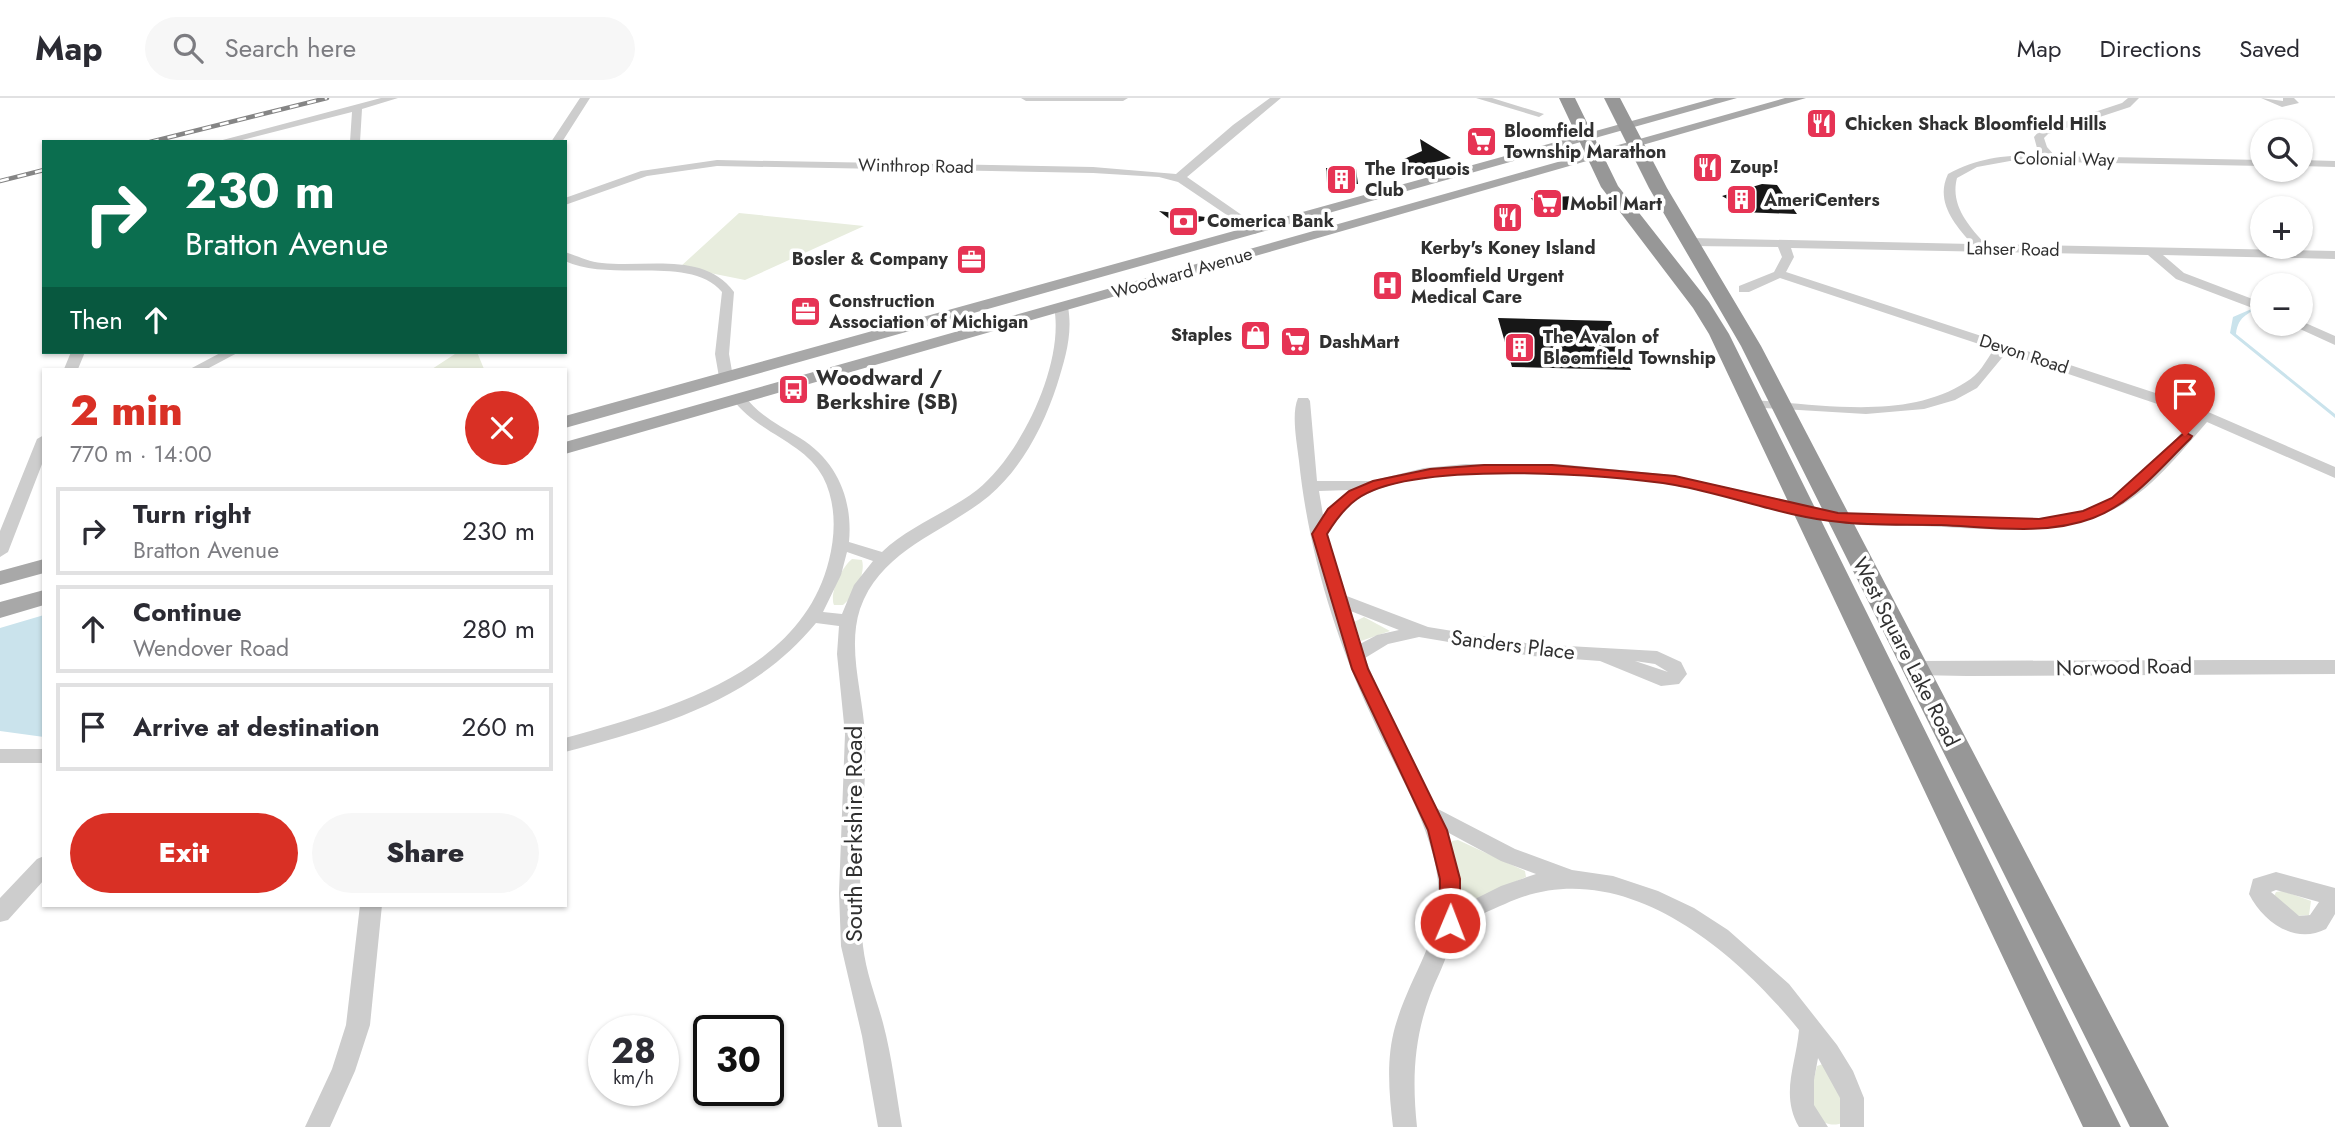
<!DOCTYPE html>
<meta charset="utf-8">
<style>
body{margin:0;font-family:Jost,sans-serif;background:#f7f7f7;color:#2b2b33;height:100vh;display:flex;flex-direction:column;font-size:26px;white-space:nowrap}
*{box-sizing:border-box;margin:0}
p{font-size:23px;color:#7c7c81}
.icon{flex:none;width:38px;height:38px;fill:none;stroke:currentColor;stroke-width:2;stroke-linecap:round;stroke-linejoin:round}
.map{position:relative;flex:1;overflow:hidden}
.drawer{position:absolute;left:42px;top:270px;width:525px;height:539px;display:flex;flex-direction:column;background:#fff;border-radius:0px;box-shadow:0 2px 5px #0004}
.drawer>*{flex:none}
.guide{position:absolute;left:42px;top:42px;width:525px;height:214px;border-radius:0px;box-shadow:0 2px 5px #0004;background:#0b6e4f;color:#fff;overflow:hidden}
.fabs{position:absolute;left:2250px;top:21px;display:grid;gap:14px}
.fabs a{display:grid;place-items:center;width:63px;height:63px;border-radius:50%;background:#fff;box-shadow:0 2px 5px #0004;font-size:35px}
.speed{position:absolute;left:588px;top:917px;display:flex;gap:14px;font-size:35px;font-weight:700;text-align:center}
.speed>*{display:grid;place-content:center;width:91px;height:91px;border-radius:50%;background:#fff;box-shadow:0 2px 5px #0004;line-height:1}
.speed small{font-size:18px;font-weight:400}
.speed .limit{border:4px solid #111;border-radius:10px;background:#fff;color:#111}
.pin{position:absolute;display:grid;place-items:center;width:60px;height:60px;color:#fff;margin:-72px -30px;border-radius:50% 50% 50% 0;rotate:-45deg;box-shadow:0 0 7px #0007}
.pin .icon{rotate:45deg}
.me{position:absolute;width:77px;margin:-38px;rotate:1deg;stroke-linejoin:round;filter:drop-shadow(0 0 5px #0008)}
.turn{display:flex;align-items:center;gap:24px;height:147px;padding:0 28px;font-size:32px}
.turn .icon{width:91px;height:91px;stroke-width:2.5}
.turn b{display:block;font-size:49px;line-height:60px}
.then{display:flex;align-items:center;height:66px;padding:0 28px;background:#0003;gap:14px;font-size:26px}
.round{display:grid;place-items:center;flex:none;width:74px;height:74px;border-radius:37px;background:#f7f7f7}
.headline{display:flex;align-items:center;justify-content:space-between;height:119px;padding:0 28px}
h1{font-size:42px;font-weight:800;line-height:52px;color:#d93025}
.cta{display:flex;gap:14px;margin-top:auto;padding:14px 28px}
.cta a{flex:1;height:80px;border-radius:42px;background:#d93025;color:#fff;font-size:28px;font-weight:800;line-height:80px;text-align:center}
.cta a+a{background:#f7f7f7;color:#2b2b33}
ul{padding:0;list-style:none}
li{display:flex;align-items:center;gap:21px;height:88px;margin:0 14px 10px;padding:0 14px;border:4px solid #e1e1e2;border-radius:0px}
li div{flex:1}
li b{display:block;font-size:26px}
li em{font-style:normal}
header{display:flex;align-items:center;gap:42px;box-sizing:border-box;height:98px;padding:0 35px;background:#fff;border-bottom:2px solid #e1e1e2}
header strong{font-size:33px}
nav{display:flex;gap:38px;margin-inline-start:auto;font-size:24px}
.search{width:490px;height:63px;background:#f7f7f7;display:flex;align-items:center;gap:18px;box-sizing:border-box;padding:0 24px;border-radius:38px;color:#7c7c81;font-size:26px}
.map>svg:first-child{display:block}
</style>
<header>
<strong>Map</strong>
<div class="search"><svg class="icon" aria-label="search" viewBox="0 0 24 24"><circle cx="10" cy="10" r="6"/><path d="M15 15l6 6"/></svg>Search here</div>
<nav><a>Map</a><a>Directions</a><a>Saved</a></nav>
</header>
<div class="map">
<svg width="2335" height="1029" viewBox="0 0 2335 1029">
<rect width="100%" height="100%" fill="#fff"/>
<path fill="#e8edde" d="M739,115l125,13 -119,54 -65,-13z
M458,254h19l7,17h-52z
M852,461l10,1c4,14 -8,37 -19,45h-9c-5,-12 8,-38 18,-46z
M1364,519l26,14 -29,10 -7,-19z
M1458,742l67,31 1,6 -62,27 -14,-58 2,-5z
M2283,793l28,10 -2,14 -11,1 -25,-18 3,-6z
M1823,966l3,2 19,42 -3,15c-10,4 -19,0 -27,-6l-3,-30 5,-21z"/>
<path fill="#cae3ec" d="M2263,206c-12,10 -25,10 -27,30l99,80v4l-105,-85 3,-16z
M44,517v122l-44,-6v-103z"/>
<path fill="#171717" d="M1420,41l31,19 -36,9 -13,-7 20,-9z
M1326,70l30,1 2,15 -31,-1z
M1762,86l15,1 20,29 -57,-2 -6,-9 -12,-7z
M1575,98l9,13 -44,2 -9,-13z
M1159,113l54,7 -33,9z
M1498,220l113,3 20,49 -119,-3z"/>
<g fill="none" stroke-linecap="round" stroke-linejoin="round">
<path fill="#cdcdcd" fill-rule="evenodd" d="M381,0h17l-36,11 -2,33h-10l2,-30 -118,30h-19z
M580,0h10l-28,44h-11z
M1021,0h107l-5,3h-97z
M1270,0h11l-94,79 72,50 2,3 -6,4 -77,-52 -19,-5 -66,-4 -376,-7 -70,10 -82,29v-7l76,-27 76,-11 376,7 83,7 57,-49z
M1476,0h16l52,16 -5,3z
M2128,0h11l-9,9 -82,27 -4,4 3,9 8,9 208,4v6l-253,-5 -33,6 -20,11c-7,27 11,47 28,66l350,7v8l-172,-4 21,18 79,30v9l-87,-33 -28,-24 -357,-7 3,9 -8,15 406,133 143,62v11l-128,-56c-29,33 -59,73 -101,91 -59,25 -122,15 -184,13 -28,-1 -56,1 -84,-3 -56,-8 -110,-28 -166,-38 -80,-14 -235,-27 -309,11 -16,8 -27,23 -36,38l17,61 84,32 104,17 125,7 24,11 6,12 -8,10 -18,2 -61,-25 -68,-5 -113,-19 -31,7 -23,14 23,55 48,95 79,41 57,21 41,6 45,15 36,17 34,22 61,54 48,61 16,26 11,27v29h-24v-29l-22,-40 -4,22v25l14,22h-29c-19,-33 -3,-62 0,-97 -67,-83 -181,-179 -294,-126 -14,6 -35,14 -46,25 -6,6 -14,33 -19,43 -25,52 -29,99 -23,155h-24c-4,-33 -7,-68 2,-100 19,-66 58,-97 38,-172 -13,-49 -41,-93 -62,-140 -37,-80 -63,-167 -72,-254 -2,-18 -8,-47 -1,-63h10l2,3 7,80h54l53,-13 42,-4h92l114,11 176,39 187,5 41,-6 34,-14 42,-34 44,-48 -190,-64 -29,35 -22,12 -31,9 -58,5 -118,-7v-6l5,-1c67,4 153,21 213,-18 13,-7 20,-21 28,-33l-214,-71 -31,14h-10v-6l35,-14 8,-15 -4,-10 -87,-1 -6,-4 6,-4 281,6c-18,-20 -37,-43 -24,-70 31,-17 60,-19 95,-19l-6,-7 -3,-11 6,-7 82,-27zM1350,392l-27,25 -4,-24zM1348,512l51,20 -22,5 -17,9zM1635,563l20,3 13,8zM1447,734l54,29 35,13 -35,12 -40,20 -1,-29z
M2261,0l22,3v-3h11l5,5 -17,4z
M2301,62l34,1v6l-34,-1z
M565,154c13,4 23,10 37,11 44,5 102,-12 132,29l-5,62 4,23 -2,3 -5,1 -7,-4 -4,-23 7,-62c-32,-38 -111,-9 -157,-31z
M1061,205l7,4c5,27 -3,52 -11,78 -13,40 -35,83 -68,111 -45,37 -108,53 -129,113 -13,40 3,84 5,126 2,70 -10,141 -2,211 3,27 13,51 20,77 9,34 13,69 19,104h-24l-16,-91 -21,-90 -2,-53 6,-159 -8,-80 2,-28 -23,-3c-65,79 -156,103 -251,129v-14c99,-28 236,-63 264,-178 7,-27 7,-58 -6,-83 -19,-36 -67,-44 -91,-79l2,-3h10c15,21 35,30 56,43 37,23 53,61 49,104l33,10c27,-26 65,-39 95,-62 44,-35 88,-127 77,-183zM847,454l26,9 -19,24 -12,29 -19,-2 18,-37z
M2301,223l34,15v9l-46,-21h12z
M71,254h14l-7,17h-14z
M222,254h17l-32,17h-17z
M44,337v24l-36,93 -8,5v-26l37,-92z
M2230,562h105v14l-368,2 -53,-1 -6,-2 -3,-5 3,-5 6,-2z
M0,651h44v14h-44z
M44,758v24l-36,40 -8,2v-24l37,-39z
M2276,774l59,16v26l-9,15c-31,16 -63,-7 -77,-35l4,-15zM2276,792l43,12 -9,13 -11,1 -28,-24z
M360,807h22l-12,120 -15,46 -25,56h-25l27,-58 14,-44z"/>
<path fill="#a8a8a8" fill-rule="evenodd" d="M1715,0h22l-1172,330v-12z
M1785,0h21l-1241,356v-12z
M44,461v14l-44,12v-14z
M44,492v15l-44,13v-16z"/>
<path fill="#979797" fill-rule="evenodd" d="M1559,0h16l43,88 91,116 20,32 392,793h-38l-374,-793 -16,-26 -92,-121z
M1604,0h16l47,90 94,158 408,781h-39l-389,-781 -92,-158z"/>
<defs>
<path id="rail" d="M150,44l177,-44
M0,83l44,-11"/>
</defs>
<use href="#rail" stroke="#858585" stroke-width="4.5"/>
<use href="#rail" stroke="#fff" stroke-width="2.5" stroke-dasharray="9" stroke-linecap="butt"/>
</g>
<path fill="#d93025" stroke="#8d1f18" stroke-width="2" d="M2185,334l7,4 -2,3c-30,29 -57,64 -97,79 -47,18 -104,9 -152,7 -34,-1 -68,1 -101,-3 -55,-5 -110,-27 -165,-37 -66,-11 -264,-25 -318,14 -13,9 -22,22 -30,35l41,135 79,161 13,49v44l-3,7 -7,2 -7,-2 -3,-7v-44l-12,-49 -76,-161 -40,-135 16,-25 21,-18 24,-10 57,-12 54,-4h68l123,11 163,37 201,6 44,-8 29,-13z"/>
<defs>
<symbol id="restaurant-square" viewBox="-11 -11 22 22"><rect x="-9" y="-9" width="18" height="18" rx="4" fill="#e63354" stroke="#fff"/><path d="M-5-6h1v4h1v-4h1v4h1v-4h1v5L-1.5 .5V6h-2V.5L-5-1ZM5-6V6H3V1.5H1.5Q1.5-4 5-6Z" fill="#fff"/></symbol>
<symbol id="supermarket-square" viewBox="-11 -11 22 22"><rect x="-9" y="-9" width="18" height="18" rx="4" fill="#e63354" stroke="#fff"/><path d="M-6-5.5h2.5l.6 2H6L4.5 2H-2.5L-4.4-4H-6ZM-1.5 3.2a1.3 1.3 0 1 0 .1 0ZM3 3.2a1.3 1.3 0 1 0 .1 0Z" fill="#fff"/></symbol>
<symbol id="building-square" viewBox="-11 -11 22 22"><rect x="-9" y="-9" width="18" height="18" rx="4" fill="#e63354" stroke="#fff"/><path d="M-4-6H4V6H1V3H-1V6H-4ZM-2.5-4.3h1.7v1.8h-1.7ZM.8-4.3h1.7v1.8H.8ZM-2.5-1h1.7V.8h-1.7ZM.8-1h1.7V.8H.8Z" fill="#fff"/></symbol>
<symbol id="bank-square" viewBox="-11 -11 22 22"><rect x="-9" y="-9" width="18" height="18" rx="4" fill="#e63354" stroke="#fff"/><path d="M-6-4H6V4H-6ZM0-2.3a2.3 2.3 0 1 0 0 4.6a2.3 2.3 0 1 0 0-4.6Z" fill="#fff"/></symbol>
<symbol id="office-square" viewBox="-11 -11 22 22"><rect x="-9" y="-9" width="18" height="18" rx="4" fill="#e63354" stroke="#fff"/><path d="M-6-3h4V-5.5h4V-3h4V5H-6ZM-1-4.5V-3h2v-1.5ZM-6 0V1H6V0Z" fill="#fff"/></symbol>
<symbol id="hospital-square" viewBox="-11 -11 22 22"><rect x="-9" y="-9" width="18" height="18" rx="4" fill="#e63354" stroke="#fff"/><path d="M-5-5h3v3.5h4V-5h3V5h-3V1.5h-4V5h-3Z" fill="#fff"/></symbol>
<symbol id="shop-square" viewBox="-11 -11 22 22"><rect x="-9" y="-9" width="18" height="18" rx="4" fill="#e63354" stroke="#fff"/><path d="M-5-2.5h2.3a2.7 3.5 0 0 1 5.4 0H5L5.5 6h-11ZM-1.5-2.5h3a1.5 2.3 0 0 0-3 0Z" fill="#fff"/></symbol>
<symbol id="bus-square" viewBox="-11 -11 22 22"><rect x="-9" y="-9" width="18" height="18" rx="4" fill="#e63354" stroke="#fff"/><path d="M-5-6H5V4H4V6H2V4H-2V6H-4V4H-5ZM-3.5-4V0h7V-4ZM-3.5 1.2v1.5H-2V1.2ZM2 1.2v1.5H3.5V1.2Z" fill="#fff"/></symbol>
</defs>
<g fill-rule="evenodd">
<use href="#restaurant-square" x="1804" y="8" width="35" height="35"/>
<use href="#supermarket-square" x="1464" y="26" width="35" height="35"/>
<use href="#restaurant-square" x="1690" y="52" width="35" height="35"/>
<use href="#building-square" x="1324" y="64" width="35" height="35"/>
<use href="#building-square" x="1724" y="84" width="35" height="35"/>
<use href="#supermarket-square" x="1530" y="88" width="35" height="35"/>
<use href="#restaurant-square" x="1490" y="102" width="35" height="35"/>
<use href="#bank-square" x="1166" y="106" width="35" height="35"/>
<use href="#office-square" x="954" y="144" width="35" height="35"/>
<use href="#hospital-square" x="1370" y="170" width="35" height="35"/>
<use href="#office-square" x="788" y="196" width="35" height="35"/>
<use href="#shop-square" x="1238" y="220" width="35" height="35"/>
<use href="#supermarket-square" x="1278" y="226" width="35" height="35"/>
<use href="#building-square" x="1502" y="232" width="35" height="35"/>
<use href="#bus-square" x="776" y="274" width="35" height="35"/>
</g>
<g text-anchor="middle" dominant-baseline="central" stroke-width="7" stroke-linejoin="round" paint-order="stroke">
<g font-size="18" font-weight="bold" fill="#303030" stroke="#fff" text-anchor="start">
<text x="1845" y="26">Chicken Shack Bloomfield Hills</text>
<text x="1504" y="33">Bloomfield<tspan x="1504" dy="21">Township Marathon</tspan></text>
<text x="1730" y="69">Zoup!</text>
<text x="1365" y="71">The Iroquois<tspan x="1365" dy="21">Club</tspan></text>
<text x="1764" y="102">AmeriCenters</text>
<text x="1570" y="106">Mobil Mart</text>
<text x="1207" y="123">Comerica Bank</text>
<text x="1508" y="150" text-anchor="middle">Kerby's Koney Island</text>
<text x="948" y="161" text-anchor="end">Bosler &amp; Company</text>
<text x="1411" y="178">Bloomfield Urgent<tspan x="1411" dy="21">Medical Care</tspan></text>
<text x="829" y="203">Construction<tspan x="829" dy="21">Association of Michigan</tspan></text>
<text x="1232" y="237" text-anchor="end">Staples</text>
<text x="1543" y="239">The Avalon of<tspan x="1543" dy="21">Bloomfield Township</tspan></text>
<text x="1319" y="244">DashMart</text>
</g>
<g font-size="18" fill="#303030" stroke="#fff">
<text transform="translate(2064 61) rotate(1)">Colonial Way</text>
<text transform="translate(916 68) rotate(1)">Winthrop Road</text>
<text transform="translate(2013 151) rotate(1)">Lahser Road</text>
<text transform="translate(1182 175) rotate(-16)">Woodward Avenue</text>
<text transform="translate(2024 256) rotate(18)">Devon Road</text>
</g>
<g font-size="21" font-weight="bold" fill="#303030" stroke="#fff" text-anchor="start">
<text x="816" y="280">Woodward /<tspan x="816" dy="24">Berkshire (SB)</tspan></text>
</g>
<g font-size="21" fill="#303030" stroke="#fff">
<text transform="translate(1513 547) rotate(7)">Sanders Place</text>
<text transform="translate(1906 554) rotate(63)">West Square Lake Road</text>
<text transform="translate(2124 569) rotate(-1)">Norwood Road</text>
</g>
<g font-size="24" fill="#303030" stroke="#fff">
<text transform="translate(853 736) rotate(-90)">South Berkshire Road</text>
</g>
</g>
</svg>
<div class="fabs">
<a><svg class="icon" aria-label="search" viewBox="0 0 24 24"><circle cx="10" cy="10" r="6"/><path d="M15 15l6 6"/></svg></a>
<a>+</a>
<a>−</a>
</div>
<div class="speed"><div>28<small>km/h</small></div><div class="limit">30</div></div>
<div class="pin" style="left:2185px;top:338px;background:#d93025"><svg class="icon" aria-label="arrive" viewBox="0 0 24 24"><path d="M6 21V4h12l-3 4 3 4H6"/></svg></div>
<svg class="me" style="left:1450px;top:825px" viewBox="-20 -20 40 40"><circle r="17" fill="#d93025" stroke="#fff" stroke-width="3"/><path d="M0-11L8 9 0 5-8 9z" fill="#fff"/></svg>
<div class="guide">
<div class="turn"><svg class="icon" aria-label="right" viewBox="0 0 24 24"><path d="M7 20v-9h11M14 6l5 5-5 5"/></svg><div><b>230 m</b>Bratton Avenue</div></div>
<div class="then">Then<svg class="icon" aria-label="ahead" viewBox="0 0 24 24"><path d="M12 20V5M6 11l6-6 6 6"/></svg></div>
</div>
<section class="drawer">
<div class="headline"><div><h1>2 min</h1><p>770 m · 14:00</p></div><a class="round" style="background:#d93025;color:#fff"><svg class="icon" aria-label="close" viewBox="0 0 24 24"><path d="M6 6l12 12M18 6L6 18"/></svg></a></div>
<ul>
<li><svg class="icon" aria-label="right" viewBox="0 0 24 24"><path d="M7 20v-9h11M14 6l5 5-5 5"/></svg><div><b>Turn right</b><p>Bratton Avenue</p></div><em>230 m</em></li>
<li><svg class="icon" aria-label="ahead" viewBox="0 0 24 24"><path d="M12 20V5M6 11l6-6 6 6"/></svg><div><b>Continue</b><p>Wendover Road</p></div><em>280 m</em></li>
<li><svg class="icon" aria-label="arrive" viewBox="0 0 24 24"><path d="M6 21V4h12l-3 4 3 4H6"/></svg><div><b>Arrive at destination</b></div><em>260 m</em></li>
</ul>
<div class="cta"><a>Exit</a><a>Share</a></div>
</section>
</div>
